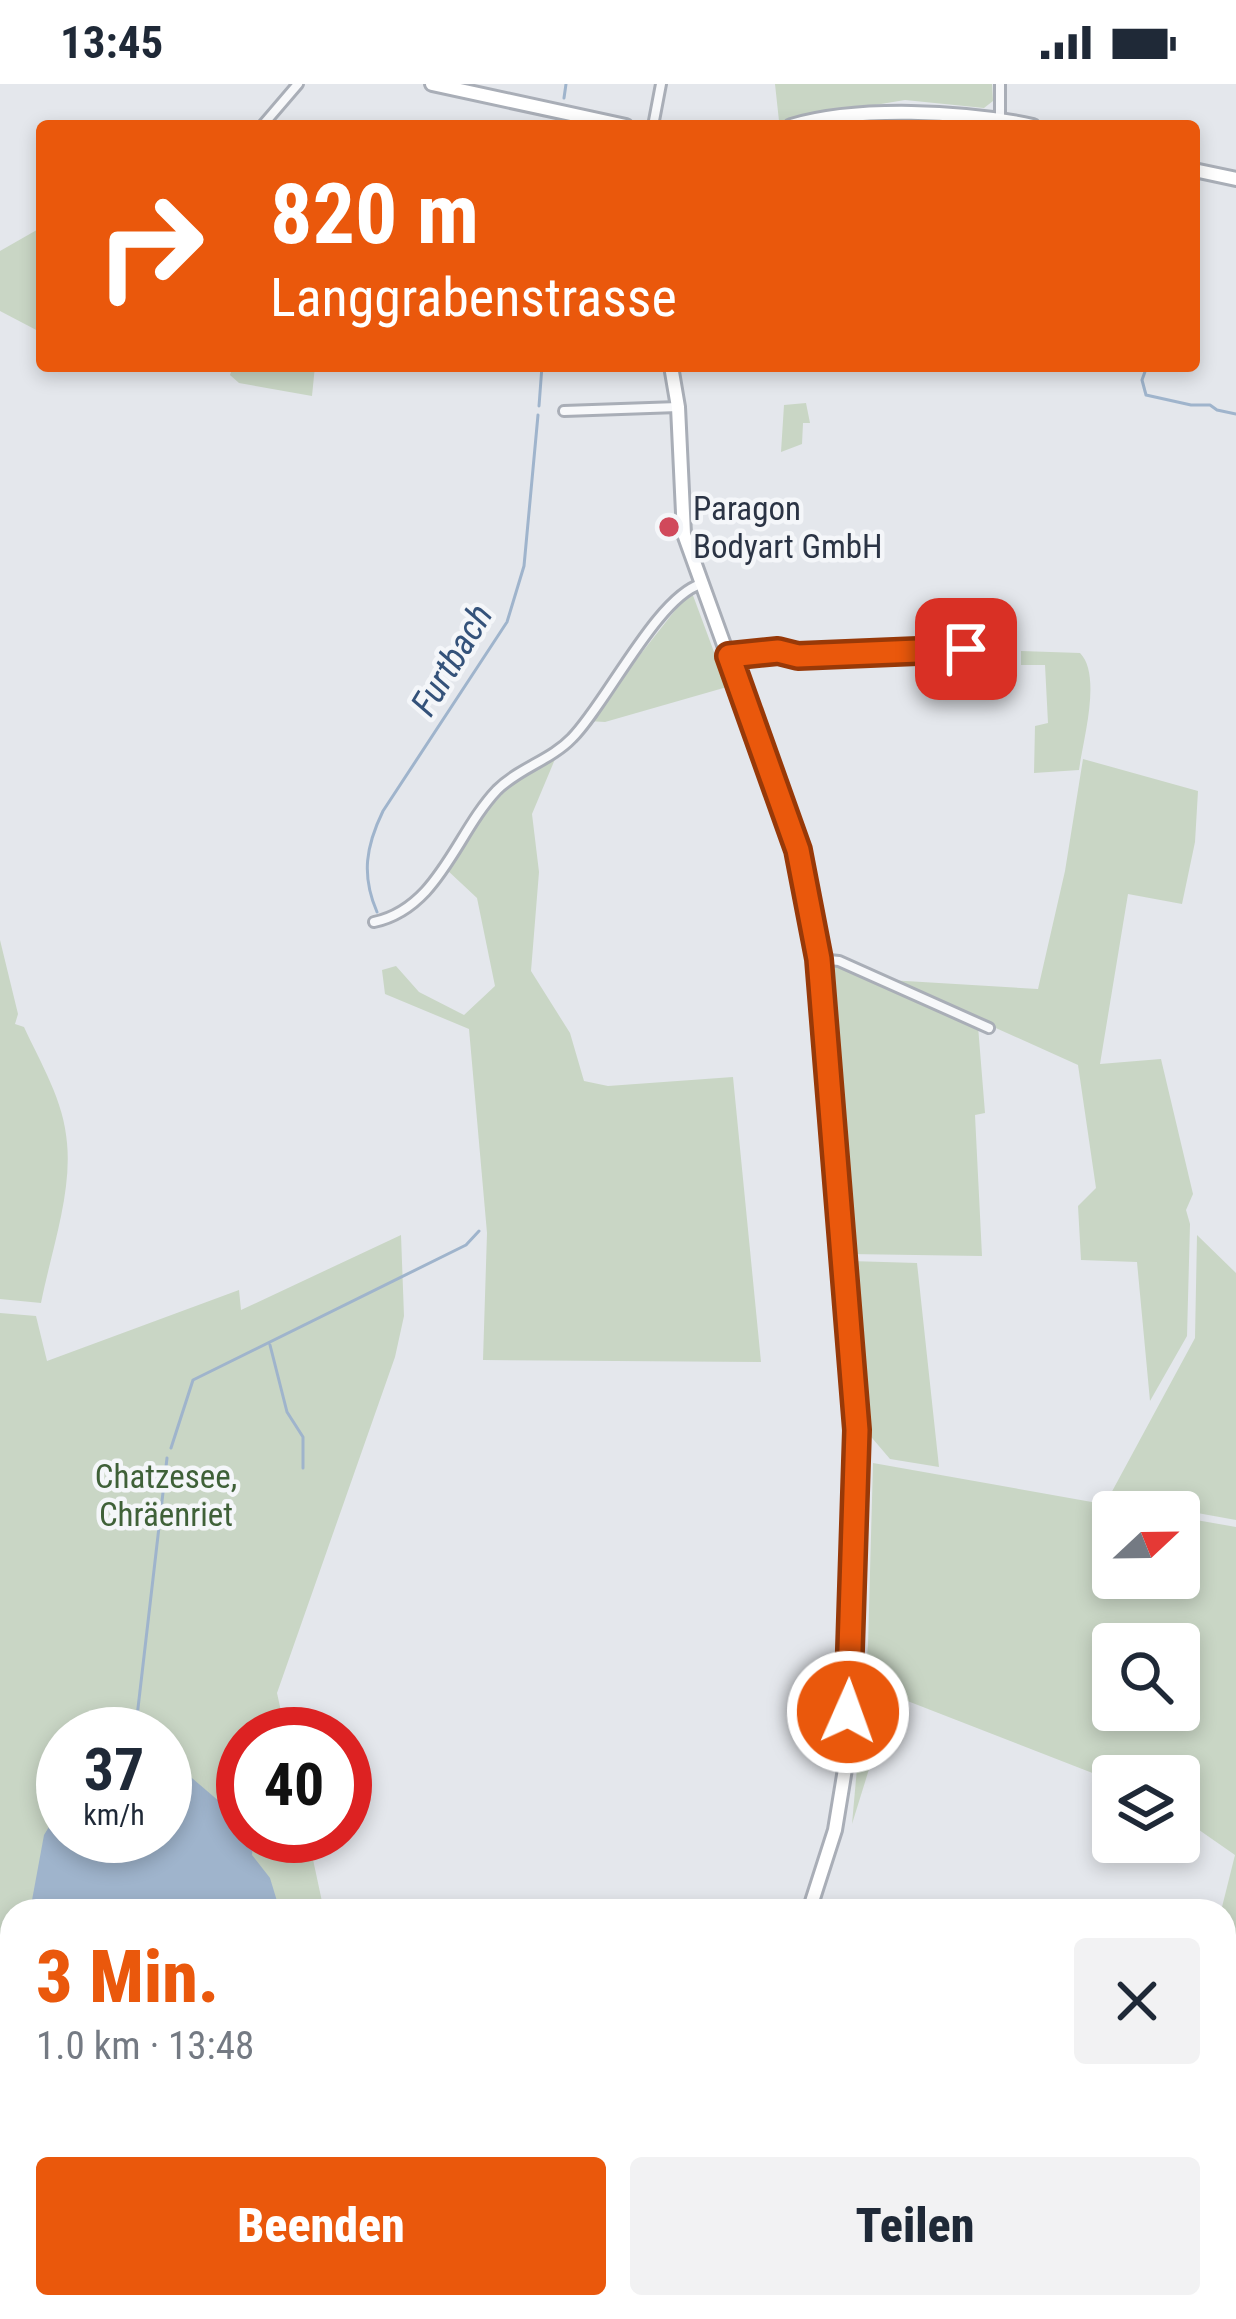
<!DOCTYPE html>
<html lang="de">
<meta charset="utf-8">
<style>
body{margin:0;font-family:"Roboto Condensed",sans-serif;background:#f2f2f3;color:#1f2937;height:100vh;display:flex;flex-direction:column;font-size:45px;white-space:nowrap}
*{box-sizing:border-box;margin:0}
p{font-size:39px;color:#747a83}
.icon{flex:none;width:66px;height:66px;fill:none;stroke:currentColor;stroke-width:2;stroke-linecap:round;stroke-linejoin:round}
.map{position:relative;flex:1;overflow:hidden}
.side{position:absolute;left:0px;top:1815px;width:1236px;height:420px;display:flex;flex-direction:column;background:#fff;border-radius:36px 36px 0 0;box-shadow:0 6px 18px #0003}
.side>*{flex:none}
.top-card{position:absolute;left:36px;top:36px;width:1164px;height:252px;border-radius:12px;box-shadow:0 6px 18px #0003;background:#ea580c;color:#fff;overflow:hidden}
.needle{width:78px;rotate:68deg}
.buttons{position:absolute;left:1092px;top:1407px;display:grid;gap:24px}
.buttons a{display:grid;place-items:center;width:108px;height:108px;border-radius:12px;background:#fff;box-shadow:0 6px 18px #0003;font-size:60px}
.speed{position:absolute;left:36px;top:1623px;display:flex;gap:24px;font-size:60px;font-weight:700;text-align:center}
.speed>*{display:grid;place-content:center;width:156px;height:156px;border-radius:50%;background:#fff;box-shadow:0 6px 18px #0003;line-height:1}
.speed small{font-size:30px;font-weight:400}
.speed .limit{border:18px solid #d22;background:#fff;color:#111}
.pin{position:absolute;display:grid;place-items:center;width:102px;height:102px;color:#fff;margin:-51px;border-radius:24px;box-shadow:0 6px 18px #0006}
.me{position:absolute;width:132px;margin:-66px;rotate:2deg;stroke-linejoin:round;filter:drop-shadow(0 0 9px #0008)}
.turn{display:flex;align-items:center;gap:42px;height:252px;padding:0 36px;font-size:54px}
.turn .icon{width:156px;height:156px;stroke-width:2.5}
.turn b{display:block;font-size:84px;line-height:102px}
.round{display:grid;place-items:center;flex:none;width:126px;height:126px;border-radius:12px;background:#f2f2f3}
.overview{display:flex;align-items:center;justify-content:space-between;height:204px;padding:0 36px}
h1{font-size:72px;font-weight:800;line-height:90px;color:#ea580c}
.cta{display:flex;gap:24px;margin-top:auto;padding:24px 36px}
.cta a{flex:1;height:138px;border-radius:12px;background:#ea580c;color:#fff;font-size:48px;font-weight:800;line-height:138px;text-align:center}
.cta a+a{background:#f2f2f3;color:#1f2937}
.status{display:flex;justify-content:space-between;align-items:center;height:84px;padding:0 60px;background:#fff;direction:ltr}
.status svg{height:33px;fill:currentColor}
.map>svg:first-child{display:block}
</style>
<div class="status"><b>13:45</b><svg viewBox="0 0 49 12"><path d="M0 12V9h3v3zM5 12V6h3v6zM10 12V3h3v9zM15 12V0h3v12zM26 1h20v11H26zM47 4h2v5h-2z"/></svg></div>
<div class="map">
<svg width="1236" height="2235" viewBox="0 0 1236 2235">
<rect width="100%" height="100%" fill="#e4e7ec"/>
<path fill="#c9d6c5" fill-rule="evenodd" d="M775,0h217l1,17 -9,7 -79,-8 -126,21z
M42,143v106l-42,-22v-60z
M233,282h82l-3,30 -73,-13 -9,-8z
M806,319l4,20h-7l-1,21 -21,8 3,-47z
M691,506l36,97 -122,35 -17,-1z
M1021,567l59,2c22,22 3,87 -1,117l-45,3 1,-47 13,-3 -3,-58h-24z
M558,668l-26,62 7,58 -8,99 39,62 14,48 24,5 125,-9 28,285 -278,-2 4,-127 -18,-204 -84,-35 -3,-24 14,-4 23,26 45,23 31,-29 -18,-88 -31,-29c32,-48 59,-89 112,-117z
M1083,675l115,32 -3,51 -13,62 -54,-10 -28,170 61,-5 32,135 -7,16 4,14 -3,112 -37,65 -13,-139 -56,-2 -3,-54 18,-18 -18,-123 -189,-85 149,9 27,-118z
M0,856l18,74 -3,10 9,3c17,37 40,74 43,116 5,51 -16,109 -26,160l-41,-4z
M843,880l135,62 7,87 -10,2 7,141 -133,-2 -24,-280 7,-9z
M401,1151l3,81 -9,41 -118,336 9,41h-43v102h65l16,75h-312v396h394l-29,12h-377v-1006l36,3 11,45 192,-71 2,20zM63,1650h102v102h-102z
M1197,1151l39,38v247l-127,-23 86,-159z
M850,1177l67,2 22,204 -49,-8 -29,-34z
M873,1379l275,49h-35v66h66v-61l57,10v416h-12l-3,-32 14,-56 -56,-39v-40h-66v5l-221,-86 -40,129 16,-179zM1113,1560h66v66h-66z
M1236,1865v277l-12,-12v-262z"/>
<path fill="#9fb4cc" d="M165,1671l69,59 9,2v20h11l-2,19 18,23 10,33h-250l14,-76 19,-31v32h102z
M12,1854v369h204l-77,12h-139v-372z"/>
<g fill="none" stroke-linecap="round" stroke-linejoin="round">
<path stroke="#9fb4cc" stroke-width="3" d="M564,14l2,-14
M562,42v-4
M1147,282l-5,14 4,15 45,10h19l7,5 19,4
M539,322l3,-40
M377,828c-16,-37 -11,-66 6,-101l124,-189 17,-56 14,-151
M270,1261l17,67 16,25v31
M171,1364l22,-68 273,-135 13,-14
M135,1650l32,-276"/>
<defs>
<path id="street" d="M1000,35v-35
M262,42l36,-42
M653,42l8,-42
M564,327l114,-4
M729,572l49,-5 20,5 168,-7
M374,838c65,-14 82,-89 123,-132 22,-22 54,-30 75,-52 34,-34 85,-141 129,-154
M819,875l20,2 150,67
M667,2223l3,12
M721,2235l19,-3"/>
<path id="secondary" d="M432,0l194,42
M791,42c67,-20 173,-15 242,0
M1194,86l42,9
M671,282l7,41 6,127 114,316 23,130 37,471 -13,318 -10,61 -26,81
M740,2235l1,-12"/>
</defs>
<use href="#street" stroke="#a9aeb7" stroke-width="14"/>
<use href="#secondary" stroke="#a9aeb7" stroke-width="18"/>
<use href="#street" stroke="#f7f8fa" stroke-width="8"/>
<use href="#secondary" stroke="#fff" stroke-width="12"/>
</g>
<g fill="none" stroke-linecap="round" stroke-linejoin="round">
<defs>
<path id="route" d="M848,1628l9,-282 -38,-471 -21,-109 -69,-194 49,-5 20,5 168,-7"/>
</defs>
<use href="#route" stroke="#983908" stroke-width="30"/>
<use href="#route" stroke="#ea580c" stroke-width="21"/>
</g>
<circle fill="#d1495b" stroke="#f4f6f9" stroke-width="4.5" cx="669" cy="443" r="12"/>
<g text-anchor="middle" dominant-baseline="central" stroke-width="9" stroke-linejoin="round" paint-order="stroke">
<g font-size="33" fill="#2b3445" stroke="#f4f6f9" text-anchor="start">
<text x="693" y="424">Paragon<tspan x="693" dy="38">Bodyart GmbH</tspan></text>
</g>
<g font-size="33" fill="#3f6138" stroke="#f4f6f9">
<text x="166" y="1392">Chatzesee,<tspan x="166" dy="38">Chräenriet</tspan></text>
</g>
<g font-size="36" font-style="italic" fill="#34527a" stroke="#f4f6f9">
<text transform="translate(452 576) rotate(-59)">Furtbach</text>
</g>
</g>
</svg>
<div class="buttons">
<a><svg class="needle" viewBox="-14 -14 28 28"><path d="M0-13l5 13h-10z" fill="#e53935"/><path d="M0 13l5-13h-10z" fill="#747a83"/></svg></a>
<a><svg class="icon" aria-label="search" viewBox="0 0 24 24"><circle cx="10" cy="10" r="6"/><path d="M15 15l6 6"/></svg></a>
<a><svg class="icon" aria-label="layers" viewBox="0 0 24 24"><path d="M12 4l9 5-9 5-9-5zM3 14l9 5 9-5"/></svg></a>
</div>
<div class="speed"><div>37<small>km/h</small></div><div class="limit">40</div></div>
<div class="pin" style="left:966px;top:565px;background:#d93025"><svg class="icon" aria-label="arrive" viewBox="0 0 24 24"><path d="M6 21V4h12l-3 4 3 4H6"/></svg></div>
<svg class="me" style="left:848px;top:1628px" viewBox="-20 -20 40 40"><circle r="17" fill="#ea580c" stroke="#fff" stroke-width="3"/><path d="M0-11L8 9 0 5-8 9z" fill="#fff"/></svg>
<div class="top-card">
<div class="turn"><svg class="icon" aria-label="right" viewBox="0 0 24 24"><path d="M7 20v-9h11M14 6l5 5-5 5"/></svg><div><b>820 m</b>Langgrabenstrasse</div></div>
</div>
<section class="side">
<div class="overview"><div><h1>3 Min.</h1><p>1.0 km · 13:48</p></div><a class="round"><svg class="icon" aria-label="close" viewBox="0 0 24 24"><path d="M6 6l12 12M18 6L6 18"/></svg></a></div>
<div class="cta"><a>Beenden</a><a>Teilen</a></div>
</section>
</div>
